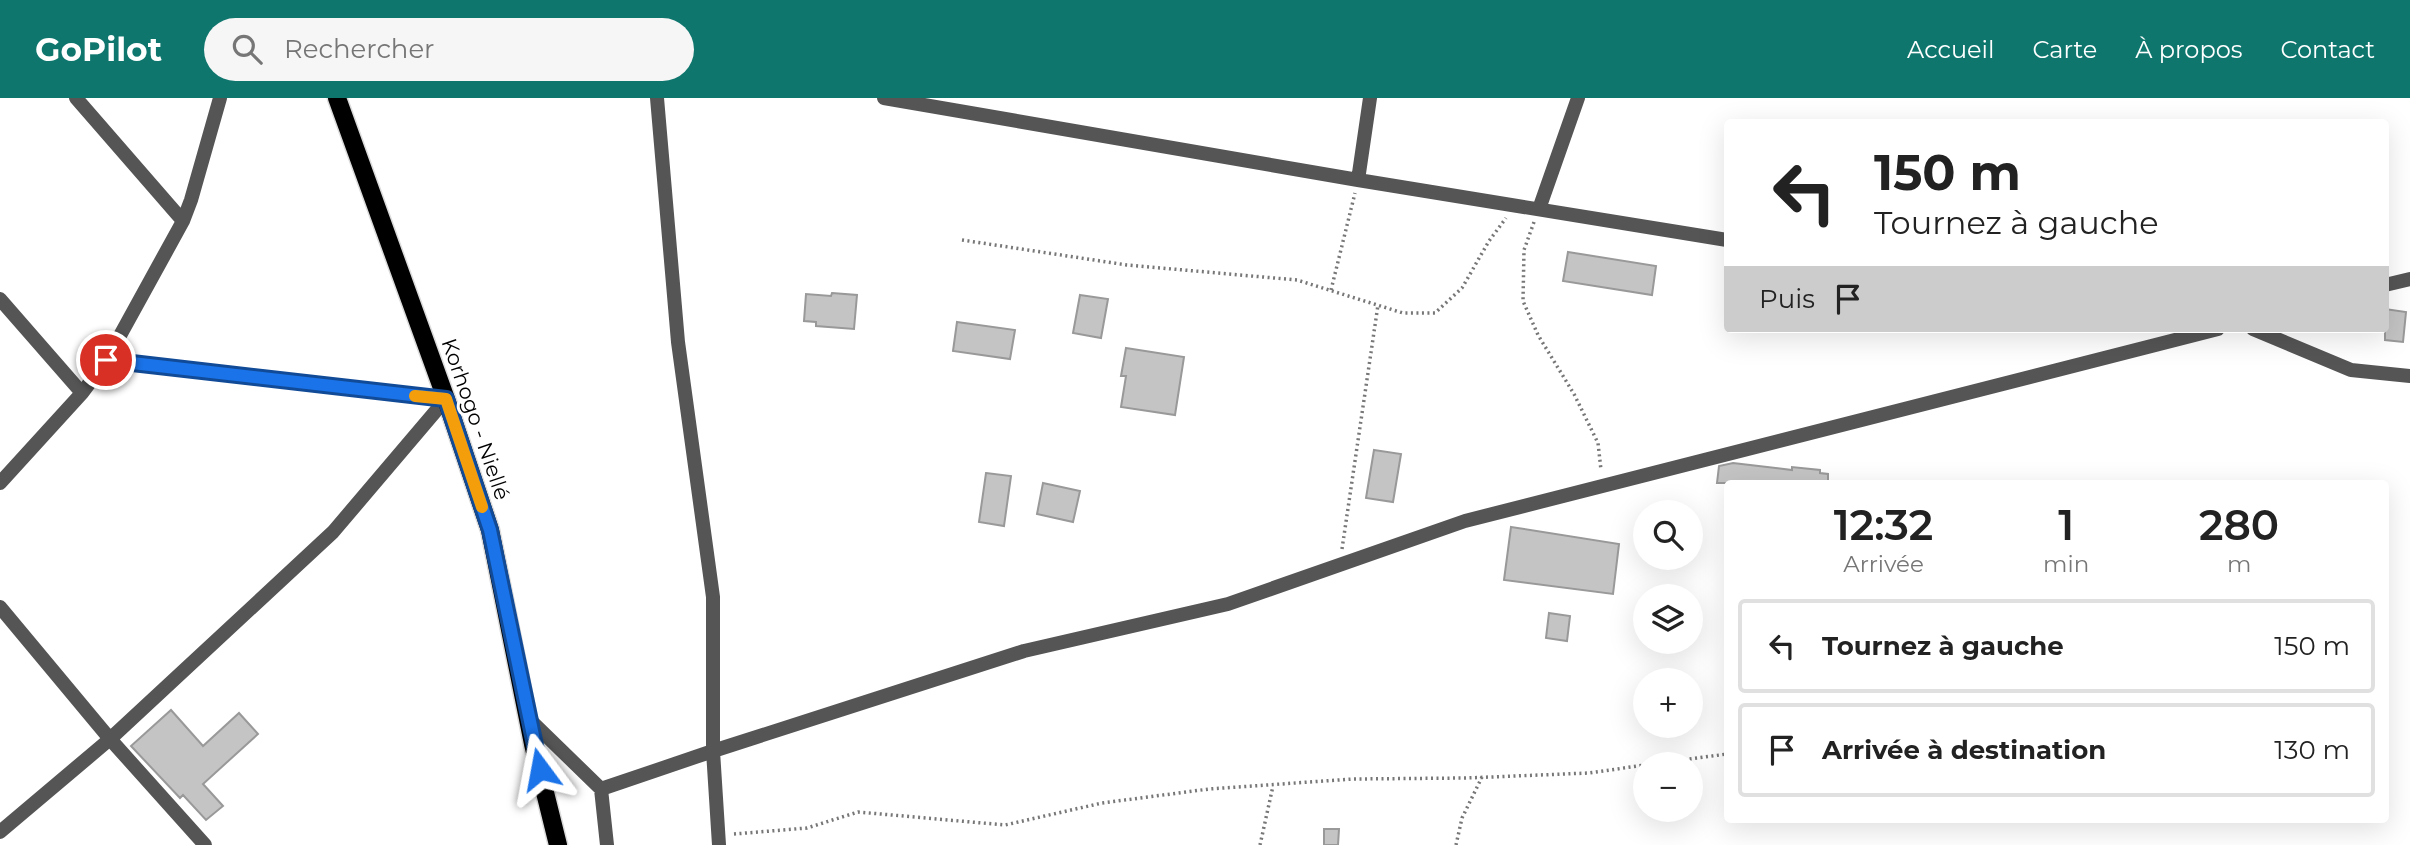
<!DOCTYPE html>
<html lang="fr">
<meta charset="utf-8">
<style>
body{margin:0;font-family:Montserrat,sans-serif;background:#f6f6f6;color:#222;height:100vh;display:flex;flex-direction:column;font-size:26px;white-space:nowrap}
*{box-sizing:border-box;margin:0}
p{font-size:23px;color:#767676}
.icon{flex:none;width:38px;height:38px;fill:none;stroke:currentColor;stroke-width:2;stroke-linecap:round;stroke-linejoin:round}
.map{position:relative;flex:1;overflow:hidden}
.drawer{position:absolute;left:1724px;top:382px;width:665px;height:343px;display:flex;flex-direction:column;background:#fff;border-radius:7px;box-shadow:0 7px 28px #0002}
.drawer>*{flex:none}
.banner{position:absolute;left:1724px;top:21px;width:665px;height:214px;border-radius:7px;box-shadow:0 7px 28px #0002;background:#fff;color:#222;overflow:hidden}
.tools{position:absolute;left:1633px;top:402px;display:grid;gap:14px}
.tools a{display:grid;place-items:center;width:70px;height:70px;border-radius:50%;background:#fff;box-shadow:0 7px 28px #0002;font-size:35px}
.pin{position:absolute;display:grid;place-items:center;width:60px;height:60px;color:#fff;margin:-30px;border:4px solid #fff;border-radius:50%;box-shadow:0 2px 7px #0007}
.me{position:absolute;width:77px;margin:-38px;rotate:347deg;stroke-linejoin:round;filter:drop-shadow(0 0 5px #0008)}
.turn{display:flex;align-items:center;gap:24px;height:147px;padding:0 35px;font-size:32px}
.turn .icon{width:91px;height:91px;stroke-width:2.5}
.turn b{display:block;font-size:49px;line-height:60px}
.then{display:flex;align-items:center;height:66px;padding:0 35px;background:#0003;gap:14px;font-size:26px}
.eta{display:flex;justify-content:space-evenly;align-items:center;height:119px;text-align:center}
.eta b{font-size:42px;font-weight:600;line-height:49px}
ul{padding:0;list-style:none}
li{display:flex;align-items:center;gap:21px;height:94px;margin:0 14px 10px;padding:0 21px;border:4px solid #e0e0e0;border-radius:7px}
li div{flex:1}
li b{display:block;font-size:26px}
li em{font-style:normal}
header{display:flex;align-items:center;gap:42px;box-sizing:border-box;height:98px;padding:0 35px;background:#0f766e;color:#fff}
header strong{font-size:33px}
nav{display:flex;gap:38px;margin-inline-start:auto;font-size:24px}
.search{width:490px;height:63px;background:#f6f6f6;display:flex;align-items:center;gap:18px;box-sizing:border-box;padding:0 24px;border-radius:38px;color:#767676;font-size:26px}
.map>svg:first-child{display:block}
</style>
<header>
<strong>GoPilot</strong>
<div class="search"><svg class="icon" aria-label="search" viewBox="0 0 24 24"><circle cx="10" cy="10" r="6"/><path d="M15 15l6 6"/></svg>Rechercher</div>
<nav><a>Accueil</a><a>Carte</a><a>À propos</a><a>Contact</a></nav>
</header>
<div class="map">
<svg width="2410" height="747" viewBox="0 0 2410 747">
<rect width="100%" height="100%" fill="#fff"/>
<path fill="#c4c4c4" stroke="#999" stroke-width="2" d="M1568,154l88,14 -4,29 -89,-14z
M832,195l25,2 -3,34 -38,-3v-4l-12,-1 2,-27 25,2z
M1080,197l28,4 -7,39 -28,-5z
M2385,211l21,3 -3,30 -18,-2z
M957,224l58,8 -5,29 -57,-8z
M1126,250l58,9 -9,58 -54,-8 5,-31h-5z
M1374,352l27,4 -8,48 -27,-4z
M1733,365l59,7v-3l28,3v3l8,1v9h-111l2,-17z
M986,375l25,3 -7,50 -25,-4z
M1043,385l37,8 -7,31 -36,-8z
M1511,429l108,17 -6,50 -109,-14z
M1549,515l21,3 -3,25 -21,-3z
M171,612l32,36 36,-33 19,21 -55,50 20,22 -17,14 -23,-25 -3,3 -49,-52z
M1324,731h15l-1,16h-14z"/>
<g fill="none" stroke-linecap="round" stroke-linejoin="round">
<defs>
<path id="primary" d="M337,0l109,301 44,131 43,214 25,101"/>
</defs>
<use href="#primary" stroke="#dbdbdb" stroke-width="21"/>
<path stroke="#777" stroke-width="3.5" stroke-dasharray="2 3.5" stroke-linecap="butt" d="M1534,124l-10,28 -1,51 15,34 36,59 24,49 3,27
M962,142l165,25 170,15 106,33h32l27,-25 27,-47 17,-23
M1331,192l24,-97
M1342,451l36,-244
M1646,667l81,-11
M734,736l73,-6 51,-16 147,13 97,-22 107,-14 144,-10 113,-1 123,-5 56,-8
M1260,747l13,-59
M1456,747l6,-27 20,-41"/>
<path stroke="#555" stroke-width="14" d="M76,0l107,123
M657,0l21,244 35,255v154l6,94
M884,0l474,82 369,60
M1358,82l12,-82
M1539,111l39,-111
M2385,187l25,-6
M0,201l82,94
M2253,231l98,41 59,6
M106,263l340,38
M0,385l82,-90 24,-32 77,-140 8,-21 29,-102
M0,509l110,132 95,106
M528,620l73,71 6,56
M601,691l112,-38 311,-100 204,-47 237,-83 753,-192
M0,734l110,-93 223,-207 113,-133"/>
<use href="#primary" stroke="#000" stroke-width="18"/>
</g>
<g fill="none" stroke-linecap="round" stroke-linejoin="round">
<defs>
<path id="route" d="M106,262l340,39 44,131 50,239"/>
</defs>
<use href="#route" stroke="#114b97" stroke-width="18"/>
<use href="#route" stroke="#1a73e8" stroke-width="12"/>
<path stroke="#f59e0b" stroke-width="12" d="M415,298l31,3 36,108"/>
</g>
<g text-anchor="middle" dominant-baseline="central" stroke-width="6" stroke-linejoin="round" paint-order="stroke">
<g font-size="21" fill="#000" stroke="#fff">
<text transform="translate(476 321) rotate(71)">Korhogo - Niellé</text>
</g>
</g>
</svg>
<div class="tools">
<a><svg class="icon" aria-label="search" viewBox="0 0 24 24"><circle cx="10" cy="10" r="6"/><path d="M15 15l6 6"/></svg></a>
<a><svg class="icon" aria-label="layers" viewBox="0 0 24 24"><path d="M12 4l9 5-9 5-9-5zM3 14l9 5 9-5"/></svg></a>
<a>+</a>
<a>−</a>
</div>
<div class="pin" style="left:106px;top:262px;background:#d93025"><svg class="icon" aria-label="arrive" viewBox="0 0 24 24"><path d="M6 21V4h12l-3 4 3 4H6"/></svg></div>
<svg class="me" style="left:540px;top:671px" viewBox="-20 -20 40 40"><path d="M0-17L14 15 0 8-14 15z" fill="#1a73e8" stroke="#fff" stroke-width="4"/></svg>
<div class="banner">
<div class="turn"><svg class="icon" aria-label="left" viewBox="0 0 24 24"><path d="M17 20v-9H6M10 6l-5 5 5 5"/></svg><div><b>150 m</b>Tournez à gauche</div></div>
<div class="then">Puis<svg class="icon" aria-label="arrive" viewBox="0 0 24 24"><path d="M6 21V4h12l-3 4 3 4H6"/></svg></div>
</div>
<section class="drawer">
<div class="eta">
<div><b>12:32</b><p>Arrivée</p></div>
<div><b>1</b><p>min</p></div>
<div><b>280</b><p>m</p></div>
</div>
<ul>
<li><svg class="icon" aria-label="left" viewBox="0 0 24 24"><path d="M17 20v-9H6M10 6l-5 5 5 5"/></svg><div><b>Tournez à gauche</b></div><em>150 m</em></li>
<li><svg class="icon" aria-label="arrive" viewBox="0 0 24 24"><path d="M6 21V4h12l-3 4 3 4H6"/></svg><div><b>Arrivée à destination</b></div><em>130 m</em></li>
</ul>
</section>
</div>
